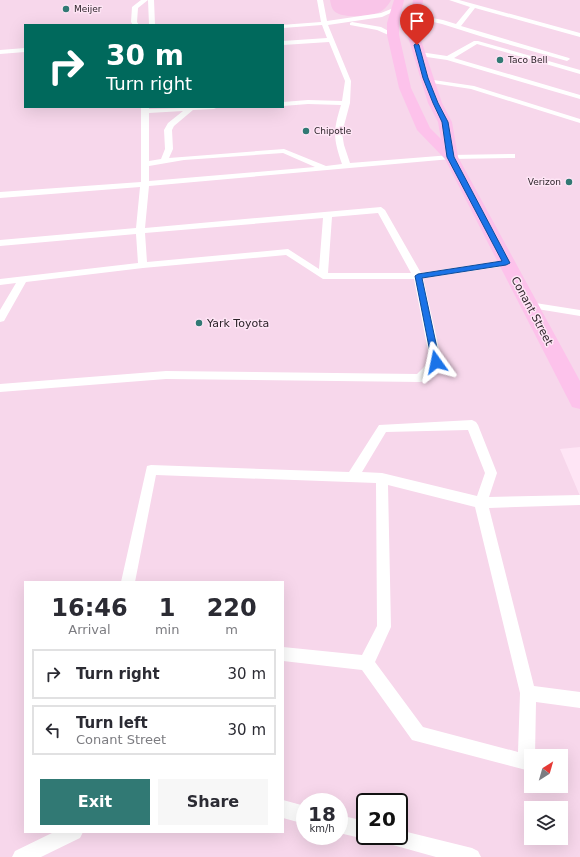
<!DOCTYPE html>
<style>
body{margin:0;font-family:"DejaVu Sans",sans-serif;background:#f7f7f7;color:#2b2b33;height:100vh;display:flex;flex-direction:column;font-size:15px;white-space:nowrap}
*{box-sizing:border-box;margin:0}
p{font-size:13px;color:#7c7c81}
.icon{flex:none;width:22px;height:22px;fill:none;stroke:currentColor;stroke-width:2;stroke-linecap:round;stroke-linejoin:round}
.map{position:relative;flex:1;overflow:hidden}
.sheet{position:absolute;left:24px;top:581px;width:260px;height:252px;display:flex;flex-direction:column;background:#fff;border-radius:0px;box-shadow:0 4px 16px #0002}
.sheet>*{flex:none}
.top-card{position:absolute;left:24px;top:24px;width:260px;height:84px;border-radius:0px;box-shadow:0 4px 16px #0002;background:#00695c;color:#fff;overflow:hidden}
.needle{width:26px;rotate:37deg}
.controls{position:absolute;left:524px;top:749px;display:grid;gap:8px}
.controls a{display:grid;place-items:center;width:44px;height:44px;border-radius:0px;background:#fff;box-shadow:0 4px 16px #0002;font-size:20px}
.speed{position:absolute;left:296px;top:793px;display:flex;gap:8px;font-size:20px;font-weight:700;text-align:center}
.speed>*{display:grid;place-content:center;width:52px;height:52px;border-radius:50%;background:#fff;box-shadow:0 4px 16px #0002;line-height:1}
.speed small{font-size:10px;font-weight:400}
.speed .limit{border:2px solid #111;border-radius:6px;background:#fff;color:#111}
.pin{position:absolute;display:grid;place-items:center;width:34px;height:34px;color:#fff;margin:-41px -17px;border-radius:50% 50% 50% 0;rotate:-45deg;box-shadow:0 0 4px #0007}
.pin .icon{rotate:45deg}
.me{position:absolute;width:44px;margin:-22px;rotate:348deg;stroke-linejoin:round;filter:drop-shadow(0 0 3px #0008)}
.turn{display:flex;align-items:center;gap:14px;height:84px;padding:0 16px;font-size:18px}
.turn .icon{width:52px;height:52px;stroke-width:2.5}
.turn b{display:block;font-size:28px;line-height:34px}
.eta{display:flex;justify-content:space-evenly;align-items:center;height:68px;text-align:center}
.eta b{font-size:24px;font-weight:600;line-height:28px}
.button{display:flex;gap:8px;margin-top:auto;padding:8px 16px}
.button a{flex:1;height:46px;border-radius:0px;background:#317974;color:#fff;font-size:16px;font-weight:600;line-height:46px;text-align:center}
.button a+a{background:#f7f7f7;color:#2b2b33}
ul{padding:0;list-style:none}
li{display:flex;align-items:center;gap:12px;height:50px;margin:0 8px 6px;padding:0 8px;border:2px solid #e1e1e2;border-radius:0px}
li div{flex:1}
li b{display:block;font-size:15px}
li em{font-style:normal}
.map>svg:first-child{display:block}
</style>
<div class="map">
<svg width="580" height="857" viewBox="0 0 580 857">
<rect width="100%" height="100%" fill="#fee5f5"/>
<path fill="#f7d7eb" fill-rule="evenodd" d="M0,0h580v447l-20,2 20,47v361h-580zM25,25h258v82h-258zM25,582h258v250h-258zM531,756h30v30h-30zM305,802h34v34h-34zM365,802h34v34h-34zM531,808h30v30h-30z"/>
<path fill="#f9c5e8" d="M330,0h61c-3,6 -8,11 -13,13 -9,3 -33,5 -41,0 -5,-2 -6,-8 -7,-13z"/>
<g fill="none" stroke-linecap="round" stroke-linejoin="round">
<path fill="#fff" fill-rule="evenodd" d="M141,0h7l-10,8 -1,14 2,3h-6l-2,-3 1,-15z
M148,0h6l1,25h-6z
M317,0h6l4,21 54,-8 15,-6 3,2 -17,8 -54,8 23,56 -1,22 -8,30 2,12 6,18 101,-8 61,-1h3v4l-64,1 -302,27 -4,42 236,-21 4,3 36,63 85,-13 3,1 2,2 -5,3 -83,12 19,84 -2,3 -16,16 -4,1 -254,-3 -166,13v-8l166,-13 251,3 13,-13 -16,-82h-91l-37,-24 -143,13 -117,14 -22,39 -4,1v-12l16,-27 -16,2v-6l138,-16 -2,-29 -136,12v-6l136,-12 4,-41 -140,11v-6l141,-10v-75h8v2l69,-2 -4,2 -21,1 -19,16 -2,4 1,19 -4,9 115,-9 42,17 16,-2c-9,-26 -9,-33 -1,-59l-33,-1 -25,2v-4l25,-2 34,1 3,-20 -16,-39 -46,3v-4l44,-3 -5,-13 -39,3v-3h-2l40,-3zM183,111l-15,12 -4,7 1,19 -4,10 -12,2v-48zM283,153l32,14 -166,14v-15l35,-6zM378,213l33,60h-83l4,-56zM323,218l-4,51 -31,-20 -141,13 -2,-29z
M449,0h10l121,33v4l-105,-29 -14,18 108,32 1,1 -3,2 -84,-24 -41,-13 -30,-7 3,-2 28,5 13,4 14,-17z
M352,22l29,5 15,8 -3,2 -16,-7 -27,-5v-2z
M474,41h4l102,29v4l-103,-30 -23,14 126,37v4l-133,-39 -27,-4 -3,-2 3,-2 27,4z
M25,48v4l-25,2v-4z
M427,79l47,7 106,33v4l-109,-34 -46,-7 -1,-1z
M529,302l51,8v6l-55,-9 -1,-2z
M472,420l4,2 2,3 19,48 -8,24 91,-2v10l-91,3 45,178 46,6v16l-44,-6 -1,54h-4v12l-5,2 -114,-30 -50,-70 -79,-9v-14l79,8 15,-29 -1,-143 -220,-8 -21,107h-14l26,-116 4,-1 198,7 30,-47zM468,430l17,43 -8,23 -95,-23 -20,-1 24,-40zM388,485l87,22 45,186 -2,59 -95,-25 -48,-65 16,-35z
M283,800l22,6v18l-22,-6z
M339,815l26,6v15h6l-6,3 -26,-6z
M399,830l73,18 6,3 3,6h-45l-54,-15 -3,-6h20z
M54,832h29l-3,6 -39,19h-29l3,-6z"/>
<path fill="#fdc2eb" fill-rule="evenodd" d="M394,0h10l-5,23v12l12,53 19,40 11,11 -3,-17 -10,-19 -20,-66 5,-37h10l-3,37 22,66 10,19 6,35 122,224v28l-8,-2 -3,-6 -124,-242 -28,-29 -18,-42 -12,-53v-12z"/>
</g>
<path fill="#1a73e8" stroke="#114b97" d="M417,43l2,2 9,33 10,25 10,19 6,35 56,106 -4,2 -84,13 18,84 -4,3 -4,-3 -17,-86 3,-2 84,-13 -55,-104 -5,-35 -9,-19 -10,-25 -9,-33z"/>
<g fill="#317974" stroke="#fee5f5" stroke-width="1.5">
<circle cx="66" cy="9" r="4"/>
<circle cx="500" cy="60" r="4"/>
<circle cx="306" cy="131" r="4"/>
<circle cx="569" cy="182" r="4"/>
<circle cx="199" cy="323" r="4"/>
</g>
<g text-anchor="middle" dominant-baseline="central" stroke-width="3" stroke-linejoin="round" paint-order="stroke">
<g font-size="9" fill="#2d242a" stroke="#fee5f5" text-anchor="start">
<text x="74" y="9">Meijer</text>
<text x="508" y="60">Taco Bell</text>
<text x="314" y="131">Chipotle</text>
<text x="561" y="182" text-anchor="end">Verizon</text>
</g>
<g font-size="11" fill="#2d242a" stroke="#fee5f5">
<text transform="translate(532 311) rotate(62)">Conant Street</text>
</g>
<g font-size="11" fill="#2d242a" stroke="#fee5f5" text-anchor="start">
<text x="207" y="323">Yark Toyota</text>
</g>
</g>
</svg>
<div class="controls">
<a><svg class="needle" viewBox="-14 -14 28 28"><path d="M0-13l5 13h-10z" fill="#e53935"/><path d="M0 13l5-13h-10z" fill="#7c7c81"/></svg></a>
<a><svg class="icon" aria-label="layers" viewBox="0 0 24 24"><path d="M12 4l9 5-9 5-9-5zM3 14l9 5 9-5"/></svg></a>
</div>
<div class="speed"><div>18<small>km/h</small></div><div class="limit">20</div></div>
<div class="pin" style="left:417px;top:45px;background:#d93025"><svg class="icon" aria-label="arrive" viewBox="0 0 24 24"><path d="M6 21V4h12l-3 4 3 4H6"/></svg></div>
<svg class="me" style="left:436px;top:362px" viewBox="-20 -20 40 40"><path d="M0-17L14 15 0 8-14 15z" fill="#1a73e8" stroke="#fff" stroke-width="4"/></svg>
<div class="top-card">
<div class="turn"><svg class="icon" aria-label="right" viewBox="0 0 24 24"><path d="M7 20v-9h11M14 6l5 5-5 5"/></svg><div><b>30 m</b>Turn right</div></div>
</div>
<section class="sheet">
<div class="eta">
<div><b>16:46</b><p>Arrival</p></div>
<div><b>1</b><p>min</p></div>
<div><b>220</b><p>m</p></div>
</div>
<ul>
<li><svg class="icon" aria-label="right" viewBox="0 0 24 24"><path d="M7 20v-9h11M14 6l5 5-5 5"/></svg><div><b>Turn right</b></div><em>30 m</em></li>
<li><svg class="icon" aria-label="left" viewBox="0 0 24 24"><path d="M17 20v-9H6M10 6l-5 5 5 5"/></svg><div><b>Turn left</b><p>Conant Street</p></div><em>30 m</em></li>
</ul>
<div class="button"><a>Exit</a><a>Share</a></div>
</section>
</div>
